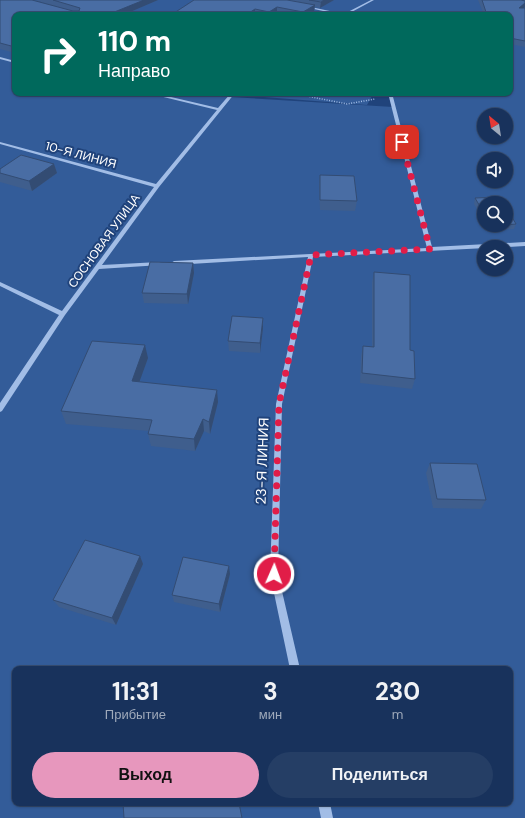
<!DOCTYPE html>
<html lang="ru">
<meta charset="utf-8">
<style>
body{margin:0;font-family:"DM Sans",sans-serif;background:#253e65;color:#f1f3f6;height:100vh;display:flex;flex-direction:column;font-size:15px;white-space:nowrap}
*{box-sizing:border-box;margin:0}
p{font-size:13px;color:#9faabb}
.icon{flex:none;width:22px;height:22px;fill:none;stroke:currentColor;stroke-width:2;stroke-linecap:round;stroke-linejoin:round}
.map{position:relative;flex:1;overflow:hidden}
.details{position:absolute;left:12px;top:666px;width:501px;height:140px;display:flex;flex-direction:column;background:#18325c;border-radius:8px;box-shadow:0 1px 3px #0004,0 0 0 1px #364d72}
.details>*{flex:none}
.hud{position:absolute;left:12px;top:12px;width:501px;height:84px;border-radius:8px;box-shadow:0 1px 3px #0004,0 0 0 1px #364d72;background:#00695c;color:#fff;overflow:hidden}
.needle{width:26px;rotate:330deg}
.fabs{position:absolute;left:477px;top:108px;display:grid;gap:8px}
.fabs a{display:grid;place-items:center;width:36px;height:36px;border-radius:50%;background:#18325c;box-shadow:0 1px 3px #0004,0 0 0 1px #364d72;font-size:20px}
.pin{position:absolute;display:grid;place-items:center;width:34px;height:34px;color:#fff;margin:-17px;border-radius:8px;box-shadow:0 2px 6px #0006}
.me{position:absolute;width:44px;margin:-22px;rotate:2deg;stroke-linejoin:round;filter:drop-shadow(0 0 3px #0008)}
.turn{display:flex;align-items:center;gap:14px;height:84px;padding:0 20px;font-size:18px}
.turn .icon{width:52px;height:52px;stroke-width:2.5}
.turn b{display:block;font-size:28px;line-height:34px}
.eta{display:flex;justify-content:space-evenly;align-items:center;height:68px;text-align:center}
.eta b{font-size:24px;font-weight:700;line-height:28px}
.cta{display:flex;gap:8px;margin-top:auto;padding:8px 20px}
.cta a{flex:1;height:46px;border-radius:24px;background:#e797bd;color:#111;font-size:16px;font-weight:700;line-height:46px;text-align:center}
.cta a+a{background:#253e65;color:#f1f3f6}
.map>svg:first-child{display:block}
</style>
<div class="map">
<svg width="525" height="818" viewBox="0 0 525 818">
<rect width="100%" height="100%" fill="#20437b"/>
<path fill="#335c99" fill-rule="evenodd" d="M0,0h525v818h-525zM15,15h495v78h-120l3,14 -162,-10 2,-4h-218zM484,115h22v22h-22zM484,159h22v22h-22zM484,203h22v22h-22zM484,247h22v22h-22zM15,669h495v134h-495z
M238,93h133l1,3 -5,9 -131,-10z"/>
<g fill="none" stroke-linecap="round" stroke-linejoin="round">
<path stroke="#a2bde6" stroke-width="1.5" stroke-dasharray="1 1.5" stroke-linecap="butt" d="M307,96l40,8 28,-5"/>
<path fill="#a2bde6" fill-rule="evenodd" d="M371,0h3l-28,15h-5l-36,-8 1,-1 38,8z
M0,57l15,4v2l-15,-4z
M147,93h7l64,15 13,-15h4l-76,94 -57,78 57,-3 2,1v2l-62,4 -34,46 -63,96 -2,1v-9l59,-88 -59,-29v-4l62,29 92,-124 -154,-43v-2l156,42 61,-74z
M388,93h4l40,154 93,-5v4l-212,11 -31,147 -4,170 22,95h-10l-20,-95 6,-170 32,-147 -134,8 -3,-2 3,-2 253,-13z
M318,803h12l3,15h-12z"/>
</g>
<path fill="#3f5e8d" d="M0,0l33,1 20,5 -18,-6h123l-35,15h-108v38l-15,-4z
M194,0h140l-14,8 -5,-1 -1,4 -6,4h-20l-11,-2 -4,2h-102z
M478,0h43l3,8h1v39l-15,-3v-29h-26z
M54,164l3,9 -25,18 -32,-9v-13z
M320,175l37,26 -2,10 -35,-1 -1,-25z
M475,198l9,5v18l-10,-17z
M506,207l10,17 -2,5 -24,2 -4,-6h20z
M193,263l1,10 -6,31 -44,-1 -2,-10z
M374,272l36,78 5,29 -3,10 -52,-6 1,-27 2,-10 9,1v-65z
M263,318v10l-3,25 -31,-2 -1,-10z
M148,358l-9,24 79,20 -8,32 -6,-3 -9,20 -44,-5 -3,-12 1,-3 -83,-7 -5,-13z
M430,463l56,37 -5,9 -48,-1 -7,-35z
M140,556l3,8 -27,61 -57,-18 -6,-7z
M230,574l-10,38 -46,-10 -2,-7z"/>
<path fill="#334c73" d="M144,0h14l-35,15h-16z
M324,0h10l-14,8 1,-6z
M525,3v4l-8,6 2,-5z
M315,5l-1,6 -6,4h-5v-3z
M277,7v6l-4,2h-4v-3z
M255,9v6h-9z
M54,164l3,9 -25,18 -3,-10z
M193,263l1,10 -6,31 -1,-10z
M263,318v10l-3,25v-10z
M145,345l3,13 -13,36 -3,-13z
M217,390l1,12 -8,32 -1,-12z
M203,419l1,12 -9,20 -1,-12z
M140,556l3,8 -27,61 -4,-7z
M229,566l1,8 -10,38 -1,-8z"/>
<path fill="#496da4" stroke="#334c73" d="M0,0h32l41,11h6l1,-3 -27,-8h91l-37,15h-92v32l-15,-4z
M194,0h93l28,5 -12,7 -26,-5 -8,5 -14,-3 -9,6h-75z
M309,0h15l-3,2z
M482,0h39l4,1v2l-6,5h6v33l-15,-3v-23h-23z
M21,155l33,9 -25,17 -29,-8v-4z
M320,175l34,1 3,25 -37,-1z
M500,197l3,6h-19v10l-9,-15z
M506,207l10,17 -10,1z
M491,225h11l-11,1z
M150,262l43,1 -6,31 -45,-1z
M374,272l36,3v75l4,1 1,28 -53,-6 1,-27 11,1z
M232,316l31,2 -3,25 -32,-2z
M92,341l53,4 -13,36 85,9 -8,32 -6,-3 -9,20 -46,-5 4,-14 -91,-9z
M430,463l47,1 9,36 -49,-1z
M85,540l55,16 -28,62 -59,-18z
M183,557l46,9 -10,38 -47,-9z
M123,803h116l3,15h-118z"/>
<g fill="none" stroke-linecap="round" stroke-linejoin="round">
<path stroke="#e11d48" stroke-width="7" stroke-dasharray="0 12.6" d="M274,574l5,-170 32,-149 119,-6 -28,-107"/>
</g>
<g text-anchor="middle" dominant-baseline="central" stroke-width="4" stroke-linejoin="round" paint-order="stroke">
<g font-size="12" fill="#fff" stroke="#20437b">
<text transform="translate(81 155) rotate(15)">10-Я ЛИНИЯ</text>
<text transform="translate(104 241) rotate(-54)">СОСНОВАЯ УЛИЦА</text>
</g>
<g font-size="14" fill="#fff" stroke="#20437b">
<text transform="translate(262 461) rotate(-88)">23-Я ЛИНИЯ</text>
</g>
</g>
</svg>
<div class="fabs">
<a><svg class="needle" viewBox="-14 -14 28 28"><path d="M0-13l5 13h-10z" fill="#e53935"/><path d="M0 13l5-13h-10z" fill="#9faabb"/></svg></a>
<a><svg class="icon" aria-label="sound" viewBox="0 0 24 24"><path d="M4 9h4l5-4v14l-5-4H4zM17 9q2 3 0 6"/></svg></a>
<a><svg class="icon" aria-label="search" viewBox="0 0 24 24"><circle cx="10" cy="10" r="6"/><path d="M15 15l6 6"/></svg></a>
<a><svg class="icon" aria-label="layers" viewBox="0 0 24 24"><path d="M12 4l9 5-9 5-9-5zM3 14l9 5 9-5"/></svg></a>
</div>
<div class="pin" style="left:402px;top:142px;background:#d93025"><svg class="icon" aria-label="arrive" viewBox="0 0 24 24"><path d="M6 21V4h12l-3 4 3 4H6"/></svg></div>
<svg class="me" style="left:274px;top:574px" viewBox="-20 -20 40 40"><circle r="17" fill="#e11d48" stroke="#fff" stroke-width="3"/><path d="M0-11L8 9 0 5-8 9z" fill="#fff"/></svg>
<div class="hud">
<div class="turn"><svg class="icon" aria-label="right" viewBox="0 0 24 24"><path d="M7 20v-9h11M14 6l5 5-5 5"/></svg><div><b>110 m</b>Направо</div></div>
</div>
<section class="details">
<div class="eta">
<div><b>11:31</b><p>Прибытие</p></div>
<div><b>3</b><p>мин</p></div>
<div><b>230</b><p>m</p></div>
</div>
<div class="cta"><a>Выход</a><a>Поделиться</a></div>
</section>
</div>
